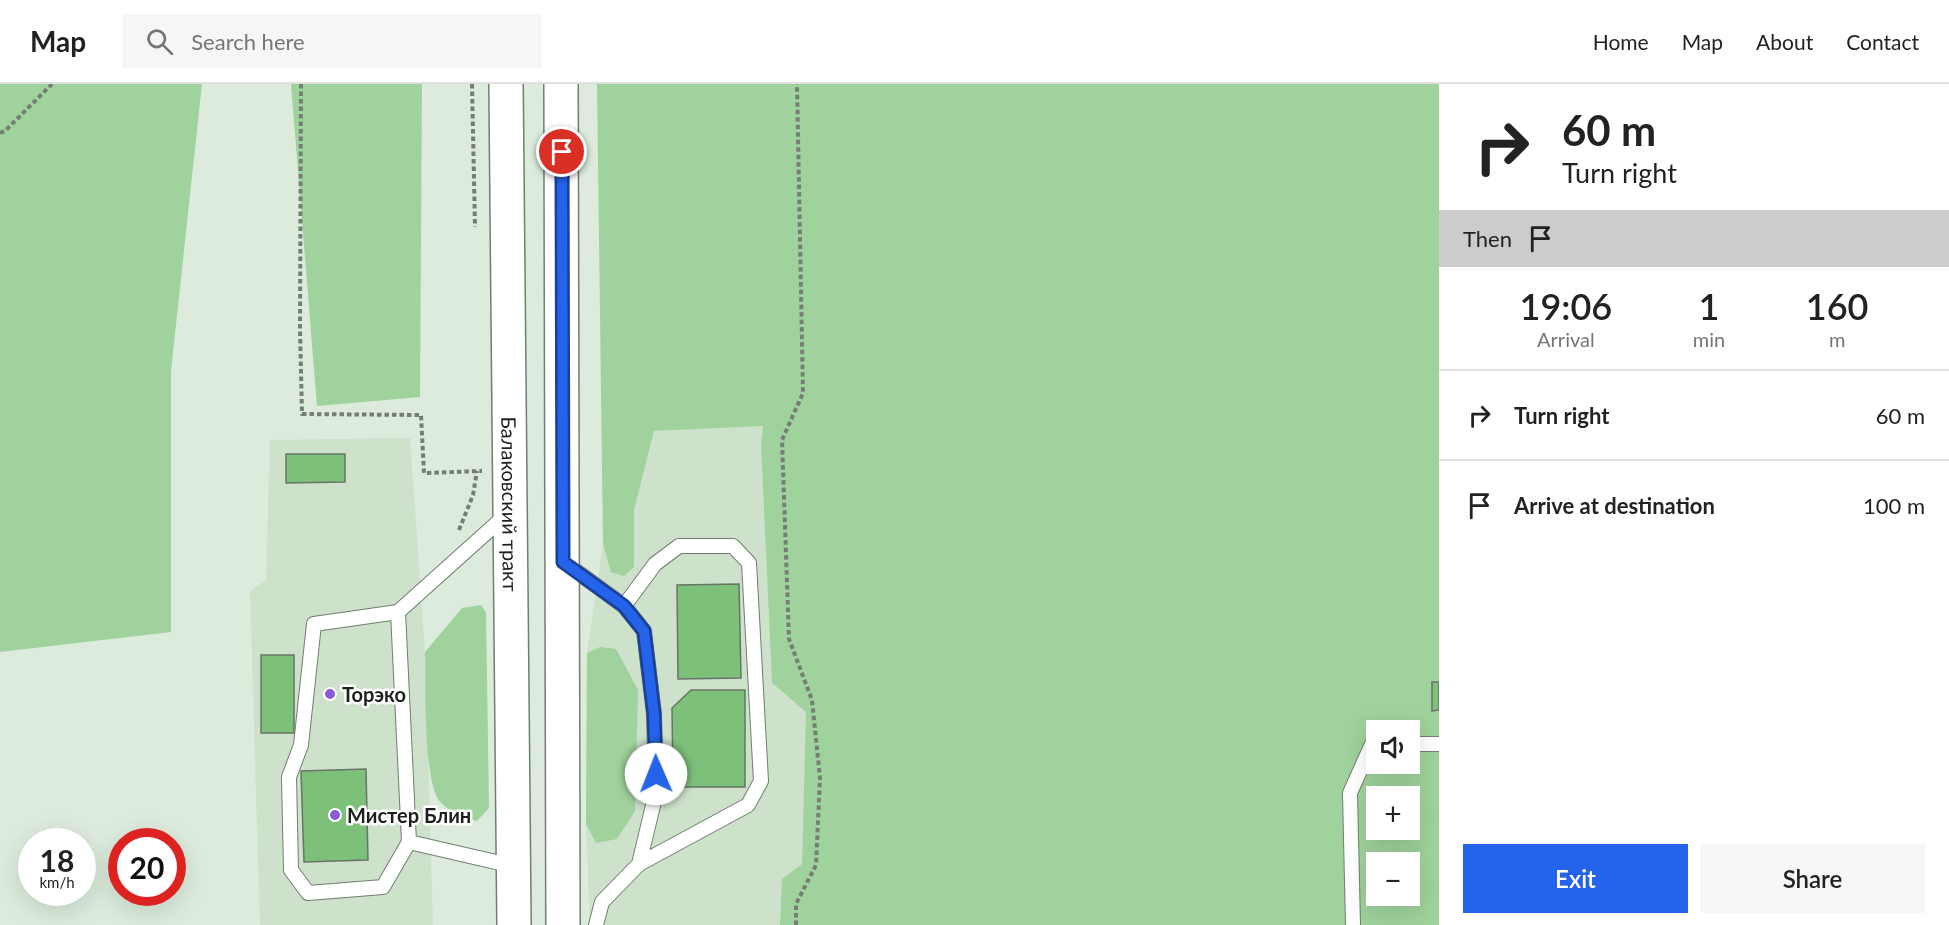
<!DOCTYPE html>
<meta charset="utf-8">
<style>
body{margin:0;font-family:Lato,sans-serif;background:#f6f6f6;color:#222;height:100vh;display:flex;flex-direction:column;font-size:22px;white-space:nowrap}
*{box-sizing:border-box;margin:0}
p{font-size:20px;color:#767676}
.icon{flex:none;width:33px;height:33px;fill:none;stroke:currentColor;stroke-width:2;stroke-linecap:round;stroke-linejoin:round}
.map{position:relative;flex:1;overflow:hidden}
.details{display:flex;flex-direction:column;background:#fff;width:510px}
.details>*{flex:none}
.hud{background:#fff;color:#222;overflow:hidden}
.fabs{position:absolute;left:1366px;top:636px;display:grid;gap:12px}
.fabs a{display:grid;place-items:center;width:54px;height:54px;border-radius:0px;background:#fff;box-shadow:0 6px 24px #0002;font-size:30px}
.speed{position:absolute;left:18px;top:744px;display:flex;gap:12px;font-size:30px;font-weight:700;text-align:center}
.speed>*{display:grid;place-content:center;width:78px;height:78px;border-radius:50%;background:#fff;box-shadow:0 6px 24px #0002;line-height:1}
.speed small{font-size:15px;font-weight:400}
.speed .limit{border:9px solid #d22;background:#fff;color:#111}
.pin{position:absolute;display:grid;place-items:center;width:51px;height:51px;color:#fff;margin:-26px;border:3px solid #fff;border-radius:50%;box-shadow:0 2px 6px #0007}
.me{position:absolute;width:66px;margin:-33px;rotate:359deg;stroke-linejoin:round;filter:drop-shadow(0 0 4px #0008)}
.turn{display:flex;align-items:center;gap:21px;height:126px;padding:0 24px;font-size:27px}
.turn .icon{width:78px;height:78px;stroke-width:2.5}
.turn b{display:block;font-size:42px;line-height:51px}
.then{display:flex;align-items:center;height:57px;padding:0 24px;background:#0003;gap:12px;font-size:22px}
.eta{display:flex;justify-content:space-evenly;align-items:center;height:102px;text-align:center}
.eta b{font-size:36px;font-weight:600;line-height:42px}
.primary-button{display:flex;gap:12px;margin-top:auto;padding:12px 24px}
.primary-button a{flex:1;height:69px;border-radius:0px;background:#2563eb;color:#fff;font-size:24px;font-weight:600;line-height:69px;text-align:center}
.primary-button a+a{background:#f6f6f6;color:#222}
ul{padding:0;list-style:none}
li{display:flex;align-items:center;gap:18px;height:90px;padding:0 24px;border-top:2px solid #e0e0e0}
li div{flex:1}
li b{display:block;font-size:22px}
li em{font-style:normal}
header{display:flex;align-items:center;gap:36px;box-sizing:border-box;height:84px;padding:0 30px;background:#fff;border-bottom:2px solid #e0e0e0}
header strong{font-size:28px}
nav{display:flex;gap:33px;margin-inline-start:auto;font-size:21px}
.search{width:420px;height:54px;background:#f6f6f6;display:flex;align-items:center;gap:15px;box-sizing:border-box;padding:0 21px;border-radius:0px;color:#767676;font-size:22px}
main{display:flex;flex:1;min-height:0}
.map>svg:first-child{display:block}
</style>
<header>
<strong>Map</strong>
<div class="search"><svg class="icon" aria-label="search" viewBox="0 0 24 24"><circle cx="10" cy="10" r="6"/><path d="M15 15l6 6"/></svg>Search here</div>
<nav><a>Home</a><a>Map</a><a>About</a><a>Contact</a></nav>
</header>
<main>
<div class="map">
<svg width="1439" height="841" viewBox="0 0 1439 841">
<rect width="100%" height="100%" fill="#dcebdb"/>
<path fill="#cde1cb" d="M763,342l-2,18 11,239 34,29 -4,152 -20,15 -2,46h-190l-4,-101 1,-171 16,-109 31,-34 20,-79z
M410,354l15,214 8,273h-173l-10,-334 16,-11 4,-140z"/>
<path fill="#9fd29c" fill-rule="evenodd" d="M0,0h202l-31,287v261l-171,20z
M291,0h131l-2,313 -103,9z
M597,0h842v841h-659l2,-46 20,-15 4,-152 -34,-29 -11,-239 2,-18 -109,5 -20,79v57l-10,9 -13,-4 -8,-28zM1377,646h33v34h-33zM1377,712h33v34h-33zM1377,778h33v34h-33z
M481,521l5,7 3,196 -12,13c-13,-3 -31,-10 -39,-22 -15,-26 -12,-114 -13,-147l37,-44z
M600,563l16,2 22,41 -3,121 -18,28 -21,4 -10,-19 1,-171z"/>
<path fill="#7dc07a" stroke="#677466" stroke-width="1.5" d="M286,370h59v28l-59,1z
M739,500l2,94 -63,1 -1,-94z
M261,571h33v78h-33z
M1432,598h7v28l-7,1z
M691,606h54v97h-72l-1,-79z
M366,685l2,91 -64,2 -3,-91z"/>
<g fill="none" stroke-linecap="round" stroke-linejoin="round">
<defs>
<path id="service" d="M565,479l59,43 20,25 10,83 2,79 -17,71 -37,38 -6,23
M624,522l31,-42 24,-18h54l16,17 12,218 -13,24 -109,59
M398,528l11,230 104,24
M1410,660h29
M409,758l-26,45 -75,6 -17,-23 -2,-93 12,-32 13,-121 84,-12 108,-97
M1353,841l-3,-132 22,-49h5"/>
<g id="primary">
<path id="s1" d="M506,0l8,841"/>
<path d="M561,0l2,841"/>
</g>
</defs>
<use href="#service" stroke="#717e70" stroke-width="16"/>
<use href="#primary" stroke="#717e70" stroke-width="36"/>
<path stroke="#747e74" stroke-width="4" stroke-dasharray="4.5 3" stroke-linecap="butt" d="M301,0l-1,245 2,85 119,1 3,58 58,-2
M472,0l3,143
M0,49l5,-2 47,-47
M459,446l14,-35 4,-24
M796,841v-21l20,-39 4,-87 -8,-78 -23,-61 -7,-199 21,-47 -6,-309"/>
<use href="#service" stroke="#fff" stroke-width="14"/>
<use href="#primary" stroke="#fff" stroke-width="33"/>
</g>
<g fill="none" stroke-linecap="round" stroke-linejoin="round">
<defs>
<path id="route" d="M562,68l1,410 61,44 20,25 10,83 2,60"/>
</defs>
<use href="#route" stroke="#184099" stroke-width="15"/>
<use href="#route" stroke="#2563eb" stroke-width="10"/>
</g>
<g fill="#895bd4" stroke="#fff" stroke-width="2">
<circle cx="330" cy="610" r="6"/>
<circle cx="335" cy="731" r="6"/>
</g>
<g text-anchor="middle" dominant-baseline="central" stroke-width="5" stroke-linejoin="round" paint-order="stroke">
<g font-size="20" fill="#1b201b" stroke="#fff">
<text stroke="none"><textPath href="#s1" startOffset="420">Балаковский тракт</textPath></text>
</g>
<g font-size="20" font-weight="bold" fill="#1b201b" stroke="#fff" text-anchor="start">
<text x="342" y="610">Торэко</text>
<text x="347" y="731">Мистер Блин</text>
</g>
</g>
</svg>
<div class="fabs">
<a><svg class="icon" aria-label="sound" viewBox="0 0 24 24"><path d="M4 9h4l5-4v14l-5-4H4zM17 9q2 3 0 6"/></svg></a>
<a>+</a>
<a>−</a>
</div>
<div class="speed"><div>18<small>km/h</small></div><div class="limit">20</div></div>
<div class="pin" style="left:562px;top:68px;background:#d93025"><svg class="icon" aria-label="arrive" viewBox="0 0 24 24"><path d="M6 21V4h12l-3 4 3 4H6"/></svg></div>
<svg class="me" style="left:656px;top:690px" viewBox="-20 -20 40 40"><circle r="19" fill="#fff"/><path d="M0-13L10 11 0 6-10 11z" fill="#2563eb"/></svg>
</div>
<section class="details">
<div class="hud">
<div class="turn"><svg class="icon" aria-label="right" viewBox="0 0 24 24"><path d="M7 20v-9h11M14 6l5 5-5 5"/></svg><div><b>60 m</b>Turn right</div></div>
<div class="then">Then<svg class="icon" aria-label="arrive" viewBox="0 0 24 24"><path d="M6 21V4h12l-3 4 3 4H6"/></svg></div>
</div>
<div class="eta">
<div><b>19:06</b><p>Arrival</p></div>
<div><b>1</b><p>min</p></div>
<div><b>160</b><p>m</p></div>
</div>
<ul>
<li><svg class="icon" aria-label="right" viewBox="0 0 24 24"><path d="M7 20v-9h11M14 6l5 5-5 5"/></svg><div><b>Turn right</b></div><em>60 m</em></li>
<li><svg class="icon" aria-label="arrive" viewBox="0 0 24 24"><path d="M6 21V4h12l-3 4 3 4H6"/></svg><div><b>Arrive at destination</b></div><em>100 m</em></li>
</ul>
<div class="primary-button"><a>Exit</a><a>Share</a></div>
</section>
</main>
